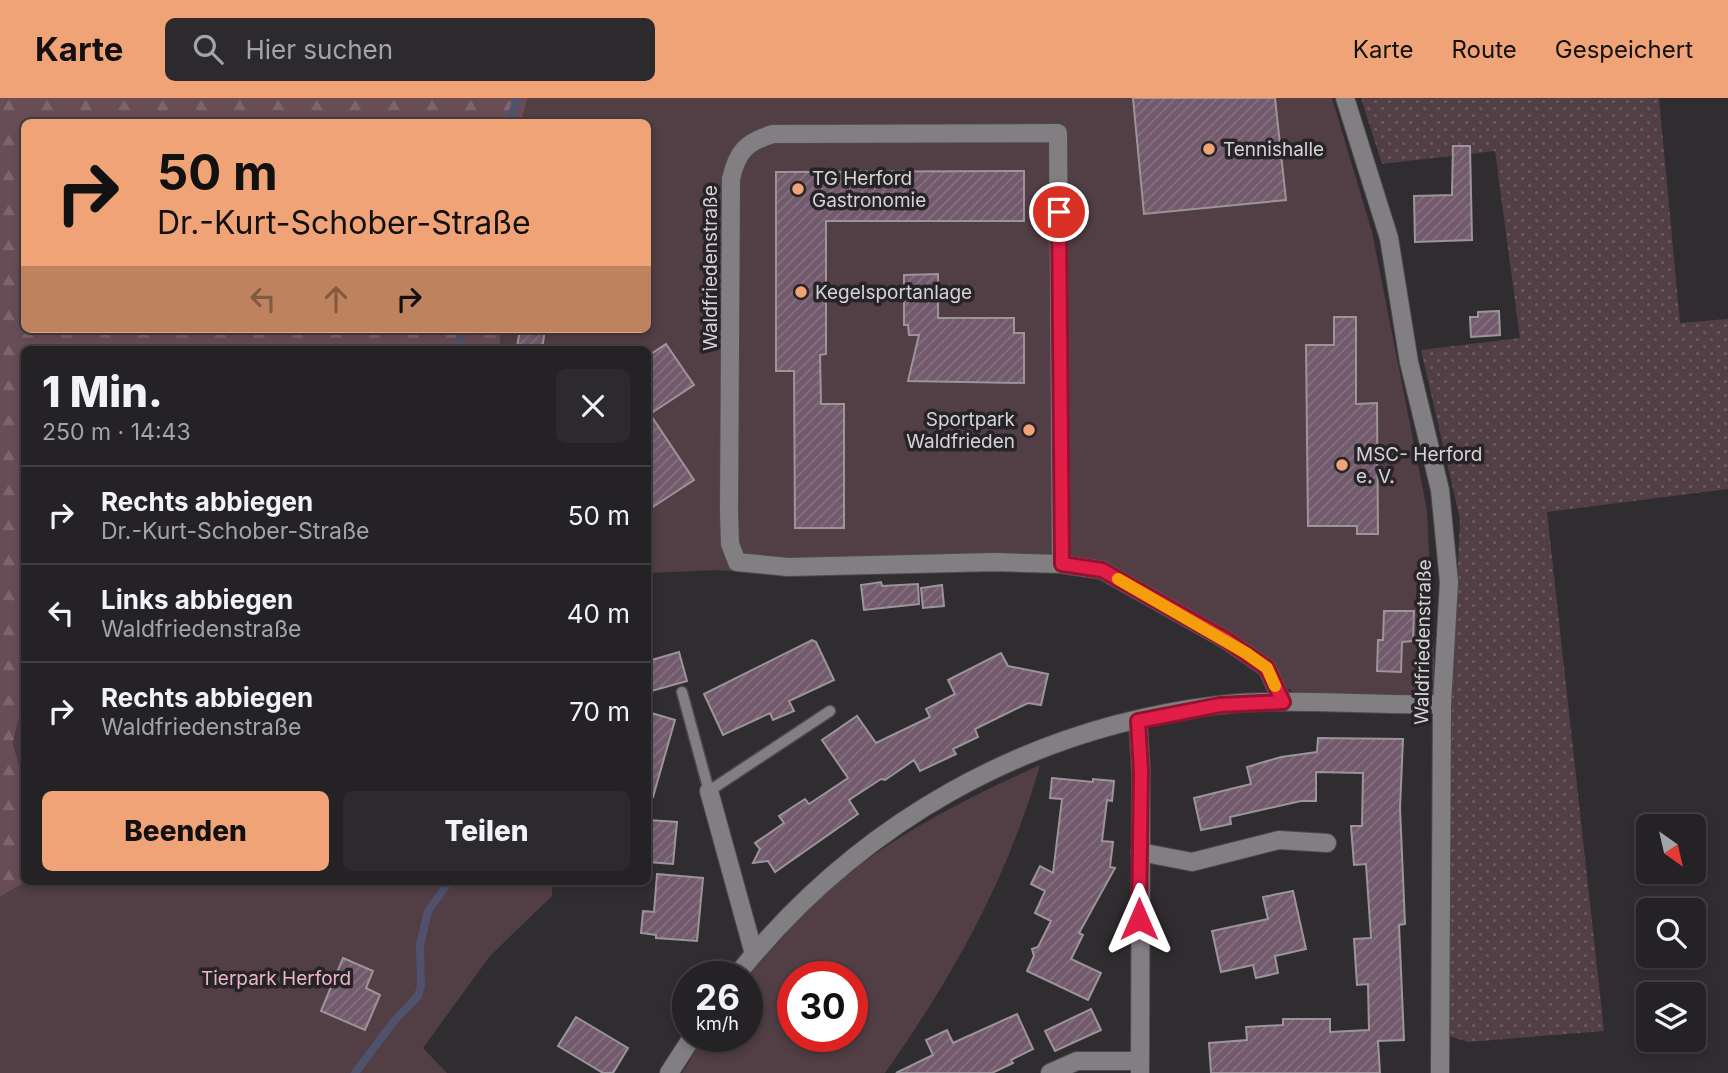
<!DOCTYPE html>
<html lang="de">
<meta charset="utf-8">
<style>
body{margin:0;font-family:Inter,sans-serif;background:#2c2a2d;color:#f1f3f6;height:100vh;display:flex;flex-direction:column;font-size:26px;white-space:nowrap}
*{box-sizing:border-box;margin:0}
p{font-size:23px;color:#a3a4a7}
.icon{flex:none;width:38px;height:38px;fill:none;stroke:currentColor;stroke-width:2;stroke-linecap:round;stroke-linejoin:round}
.map{position:relative;flex:1;overflow:hidden}
.details{position:absolute;left:21px;top:248px;width:630px;height:539px;display:flex;flex-direction:column;background:#242225;border-radius:10px;box-shadow:0 4px 10px #0003,0 0 0 2px #413f42}
.details>*{flex:none}
.banner{position:absolute;left:21px;top:21px;width:630px;height:214px;border-radius:10px;box-shadow:0 4px 10px #0003,0 0 0 2px #413f42;background:#efa376;color:#111;overflow:hidden}
.needle{width:46px;rotate:146deg}
.fabs{position:absolute;left:1636px;top:716px;display:grid;gap:14px}
.fabs a{display:grid;place-items:center;width:70px;height:70px;border-radius:10px;background:#242225;box-shadow:0 4px 10px #0003,0 0 0 2px #413f42;font-size:35px}
.speed{position:absolute;left:672px;top:863px;display:flex;gap:14px;font-size:35px;font-weight:700;text-align:center}
.speed>*{display:grid;place-content:center;width:91px;height:91px;border-radius:50%;background:#242225;box-shadow:0 4px 10px #0003,0 0 0 2px #413f42;line-height:1}
.speed small{font-size:18px;font-weight:400}
.speed .limit{border:10px solid #d22;background:#fff;color:#111}
.pin{position:absolute;display:grid;place-items:center;width:60px;height:60px;color:#fff;margin:-30px;border:4px solid #fff;border-radius:50%;box-shadow:0 2px 7px #0007}
.me{position:absolute;width:77px;margin:-38px;rotate:0deg;stroke-linejoin:round;filter:drop-shadow(0 0 5px #0008)}
.turn{display:flex;align-items:center;gap:24px;height:147px;padding:0 21px;font-size:32px}
.turn .icon{width:91px;height:91px;stroke-width:2.5}
.turn b{display:block;font-size:49px;line-height:60px}
.lanes{display:flex;align-items:center;height:66px;padding:0 21px;background:#0003;justify-content:center;gap:35px;direction:ltr}
.lanes .off{opacity:.35}
.round{display:grid;place-items:center;flex:none;width:74px;height:74px;border-radius:10px;background:#2c2a2d}
.overview{display:flex;align-items:center;justify-content:space-between;height:119px;padding:0 21px}
h1{font-size:42px;font-weight:800;line-height:52px}
.button{display:flex;gap:14px;margin-top:auto;padding:14px 21px}
.button a{flex:1;height:80px;border-radius:10px;background:#efa376;color:#111;font-size:28px;font-weight:800;line-height:80px;text-align:center}
.button a+a{background:#2c2a2d;color:#f1f3f6}
ul{padding:0;list-style:none}
li{display:flex;align-items:center;gap:21px;height:98px;padding:0 21px;border-top:2px solid #413f42}
li div{flex:1}
li b{display:block;font-size:26px}
li em{font-style:normal}
header{display:flex;align-items:center;gap:42px;box-sizing:border-box;height:98px;padding:0 35px;background:#efa376;color:#111}
header strong{font-size:33px}
nav{display:flex;gap:38px;margin-inline-start:auto;font-size:24px}
.search{width:490px;height:63px;background:#2c2a2d;display:flex;align-items:center;gap:18px;box-sizing:border-box;padding:0 24px;border-radius:10px;color:#a3a4a7;font-size:26px}
.map>svg:first-child{display:block}
</style>
<header>
<strong>Karte</strong>
<div class="search"><svg class="icon" aria-label="search" viewBox="0 0 24 24"><circle cx="10" cy="10" r="6"/><path d="M15 15l6 6"/></svg>Hier suchen</div>
<nav><a>Karte</a><a>Route</a><a>Gespeichert</a></nav>
</header>
<div class="map">
<svg width="1728" height="975" viewBox="0 0 1728 975">
<defs>
<pattern id="grass-dots" width="8" height="8" patternUnits="userSpaceOnUse" patternTransform="scale(1.75)"><rect width="8" height="8" fill="#523e45"/><path d="M2 2h.1M6 6h.1" fill="none" stroke="#6a595f" stroke-width="1.8" stroke-linecap="round"/></pattern>
<pattern id="forest-firs" width="22" height="20" patternUnits="userSpaceOnUse" patternTransform="scale(1.75)"><rect width="22" height="20" fill="#684c56"/><path d="M5 1l3.5 6h-7zM16 11l3.5 6h-7z" fill="#7d656e"/></pattern>
<pattern id="building-hatch" width="6" height="6" patternUnits="userSpaceOnUse" patternTransform="scale(1.75)"><rect width="6" height="6" fill="#725a6c"/><path d="M-1 1l2-2M0 6l6-6M5 7l2-2" fill="none" stroke="#857180"/></pattern>
</defs>
<rect width="100%" height="100%" fill="#302d31"/>
<path fill="url(#grass-dots)" d="M1361,0h298l21,225 48,-4v170l-181,23 57,519 -136,11 -19,-6 3,-339 8,-178 -39,-169 99,-12 -25,-187 -113,13z"/>
<path fill="url(#forest-firs)" d="M0,0h528l-7,24h-497v207h477l-1,21h-476v347l-11,47 11,37 2,101 -26,15z"/>
<path fill="#523e45" fill-rule="evenodd" d="M528,0h804l40,134 55,278 9,191 -138,-5 -39,-30 -164,-91 -58,-8 -248,9 -72,-6 -69,3v-223h-148l1,-21h147v-207h-127z
M24,599v84l-11,-37z
M1040,667c-33,115 -86,210 -155,308h-203l23,-37h42v-58c35,-41 71,-82 114,-114 56,-41 117,-71 179,-99zM793,878h59v60h-59z
M26,784h526v14l-62,60 -67,92 24,25h-447v-176z"/>
<g fill="none" stroke-linecap="round" stroke-linejoin="round">
<path stroke="#50526b" stroke-width="8" d="M510,24l7,-24
M458,252l3,-21
M355,975l40,-53 23,-24 3,-10 -1,-41 8,-34 21,-29"/>
</g>
<path fill="url(#building-hatch)" stroke="#9b9599" stroke-width="2" d="M1133,0h142l11,102 -142,14z
M1453,48h17l2,94 -57,2 -1,-46 38,-1z
M1024,73v50h-198v133l-6,1 1,49h23v124h-49l-1,-157h-18v-199z
M938,176v44h76v15h10v50l-116,-2 11,-46h-10l-1,-10h-4v-50z
M1499,213l1,24 -29,2 -1,-20h8v-5z
M1334,219h22v87l21,-1 1,131h-21v-8h-49l-2,-181h28z
M520,231h25l-3,21 -25,-3z
M666,246l28,41 -44,29 44,66 -46,30v-154z
M881,484l1,4 36,-2 1,20 -55,6 -3,-25z
M942,487l2,21 -21,2 -2,-20z
M1384,513h30l-1,30 -11,1 -1,30 -24,-1 1,-31h5z
M812,542l4,2 18,38 -45,21 5,10 -21,9 -3,-7 -47,22 -19,-41z
M679,554l8,29 -39,11v-31z
M1001,555l7,13 40,8 -7,31 -13,-2 -53,26 3,8 -25,12 3,5 -36,17 -6,-11 -29,20 -4,-1 -32,21 9,14 -83,58 -7,-11 -15,2 7,-14 -5,-6 29,-20 -5,-7 26,-17 4,5 39,-26 -26,-38 35,-24 19,27 54,-26 -4,-8 29,-15 -7,-14z
M648,614l27,8 -22,77 -5,-1z
M1318,640l85,1 -3,69 5,116 -6,1 5,115 -26,1 2,32h-169l-2,-30 38,-3 -1,-13 37,-2v-6h47v13l39,-2 -1,-46 -11,1 -3,-46 17,-1 -5,-74 -12,1 -3,-39h11l1,-53 -47,-1v29h-15l-71,16 1,7 -30,6 -7,-32 57,-14 -4,-17 34,-10 36,-5z
M1052,680l41,4v-3l21,2 -2,20 -5,-1 -5,41 11,1 -3,25 5,1 -36,65 4,2 -12,24 30,14 -13,27 -61,-29 7,-15 -2,-7 6,-2 13,-26 -16,-8 10,-22 -14,-7 9,-18 13,7 9,-74 -12,-1z
M648,722l29,2 -4,42 -25,-2z
M657,776l46,4 -6,63 -41,-3v-3l-15,-2 2,-22 11,1z
M1293,793l13,58 -31,7 3,17 -22,5 -3,-13 -32,7 -9,-41 56,-12 -5,-22z
M343,860l30,13 -7,17 14,7 -15,35 -44,-19z
M1091,911l10,21 -46,21 -10,-20z
M1017,916l16,35 -22,11 2,3 -21,10h-96l37,-18 -7,-15 21,-10 6,13z
M576,919l52,31 -15,25h-10l-45,-27z"/>
<g fill="none" stroke-linecap="round" stroke-linejoin="round">
<defs>
<path id="service" d="M682,594l27,99 121,-80"/>
<path id="minor" d="M1345,0l44,140 20,124 31,128 9,92 -7,122 -2,369
M1061,466l-3,-431 -285,1c-27,8 -36,18 -42,45l-2,332 1,33 7,18 51,5 207,-5 66,2 41,6 123,69 42,29 16,34
M1138,623l3,51 -1,301
M709,693l45,163
M1140,754l52,10 87,-22 48,3
M736,878c121,-152 289,-248 483,-271 74,-8 149,1 223,-1
M669,975l24,-37
M1050,975l27,-12h63"/>
</defs>
<use href="#service" stroke="#4d4b4e" stroke-width="13"/>
<use href="#minor" stroke="#4d4b4e" stroke-width="20"/>
<use href="#service" stroke="#827f83" stroke-width="10"/>
<use href="#minor" stroke="#827f83" stroke-width="18"/>
</g>
<g fill="none" stroke-linecap="round" stroke-linejoin="round">
<defs>
<path id="route" d="M1059,114l3,352 40,6 123,69 42,29 16,34 -63,3 -82,16 3,51 -2,147"/>
</defs>
<use href="#route" stroke="#92132f" stroke-width="18"/>
<use href="#route" stroke="#e11d48" stroke-width="12"/>
<path stroke="#f59e0b" stroke-width="12" d="M1118,481l128,74 21,15 8,18"/>
</g>
<g fill="#efa376" stroke="#262427" stroke-width="2.5">
<circle cx="1209" cy="51" r="7"/>
<circle cx="798" cy="91" r="7"/>
<circle cx="801" cy="194" r="7"/>
<circle cx="1029" cy="332" r="7"/>
<circle cx="1342" cy="367" r="7"/>
</g>
<g text-anchor="middle" dominant-baseline="central" stroke-width="7" stroke-linejoin="round" paint-order="stroke">
<g font-size="19" fill="#d5d3d6" stroke="#262427" text-anchor="start">
<text x="1223" y="51">Tennishalle</text>
<text x="812" y="80">TG Herford<tspan x="812" dy="22">Gastronomie</tspan></text>
<text x="815" y="194">Kegelsportanlage</text>
<text x="1015" y="321" text-anchor="end">Sportpark<tspan x="1015" dy="22">Waldfrieden</tspan></text>
<text x="1356" y="356">MSC- Herford<tspan x="1356" dy="22">e. V.</tspan></text>
</g>
<g font-size="19" fill="#d5d3d6" stroke="#262427">
<text transform="translate(710 170) rotate(-90)">Waldfriedenstraße</text>
<text transform="translate(1423 544) rotate(-89)">Waldfriedenstraße</text>
</g>
<g font-size="19" fill="#eeb5ca" stroke="#262427">
<text x="276" y="880">Tierpark Herford</text>
</g>
</g>
</svg>
<div class="fabs">
<a><svg class="needle" viewBox="-14 -14 28 28"><path d="M0-13l5 13h-10z" fill="#e53935"/><path d="M0 13l5-13h-10z" fill="#a3a4a7"/></svg></a>
<a><svg class="icon" aria-label="search" viewBox="0 0 24 24"><circle cx="10" cy="10" r="6"/><path d="M15 15l6 6"/></svg></a>
<a><svg class="icon" aria-label="layers" viewBox="0 0 24 24"><path d="M12 4l9 5-9 5-9-5zM3 14l9 5 9-5"/></svg></a>
</div>
<div class="speed"><div>26<small>km/h</small></div><div class="limit">30</div></div>
<div class="pin" style="left:1059px;top:114px;background:#d93025"><svg class="icon" aria-label="arrive" viewBox="0 0 24 24"><path d="M6 21V4h12l-3 4 3 4H6"/></svg></div>
<svg class="me" style="left:1139px;top:821px" viewBox="-20 -20 40 40"><path d="M0-17L14 15 0 8-14 15z" fill="#e11d48" stroke="#fff" stroke-width="4"/></svg>
<div class="banner">
<div class="turn"><svg class="icon" aria-label="right" viewBox="0 0 24 24"><path d="M7 20v-9h11M14 6l5 5-5 5"/></svg><div><b>50 m</b>Dr.-Kurt-Schober-Straße</div></div>
<div class="lanes"><svg class="icon off" aria-label="left" viewBox="0 0 24 24"><path d="M17 20v-9H6M10 6l-5 5 5 5"/></svg><svg class="icon off" aria-label="ahead" viewBox="0 0 24 24"><path d="M12 20V5M6 11l6-6 6 6"/></svg><svg class="icon" aria-label="right" viewBox="0 0 24 24"><path d="M7 20v-9h11M14 6l5 5-5 5"/></svg></div>
</div>
<section class="details">
<div class="overview"><div><h1>1 Min.</h1><p>250 m · 14:43</p></div><a class="round"><svg class="icon" aria-label="close" viewBox="0 0 24 24"><path d="M6 6l12 12M18 6L6 18"/></svg></a></div>
<ul>
<li><svg class="icon" aria-label="right" viewBox="0 0 24 24"><path d="M7 20v-9h11M14 6l5 5-5 5"/></svg><div><b>Rechts abbiegen</b><p>Dr.-Kurt-Schober-Straße</p></div><em>50 m</em></li>
<li><svg class="icon" aria-label="left" viewBox="0 0 24 24"><path d="M17 20v-9H6M10 6l-5 5 5 5"/></svg><div><b>Links abbiegen</b><p>Waldfriedenstraße</p></div><em>40 m</em></li>
<li><svg class="icon" aria-label="right" viewBox="0 0 24 24"><path d="M7 20v-9h11M14 6l5 5-5 5"/></svg><div><b>Rechts abbiegen</b><p>Waldfriedenstraße</p></div><em>70 m</em></li>
</ul>
<div class="button"><a>Beenden</a><a>Teilen</a></div>
</section>
</div>
